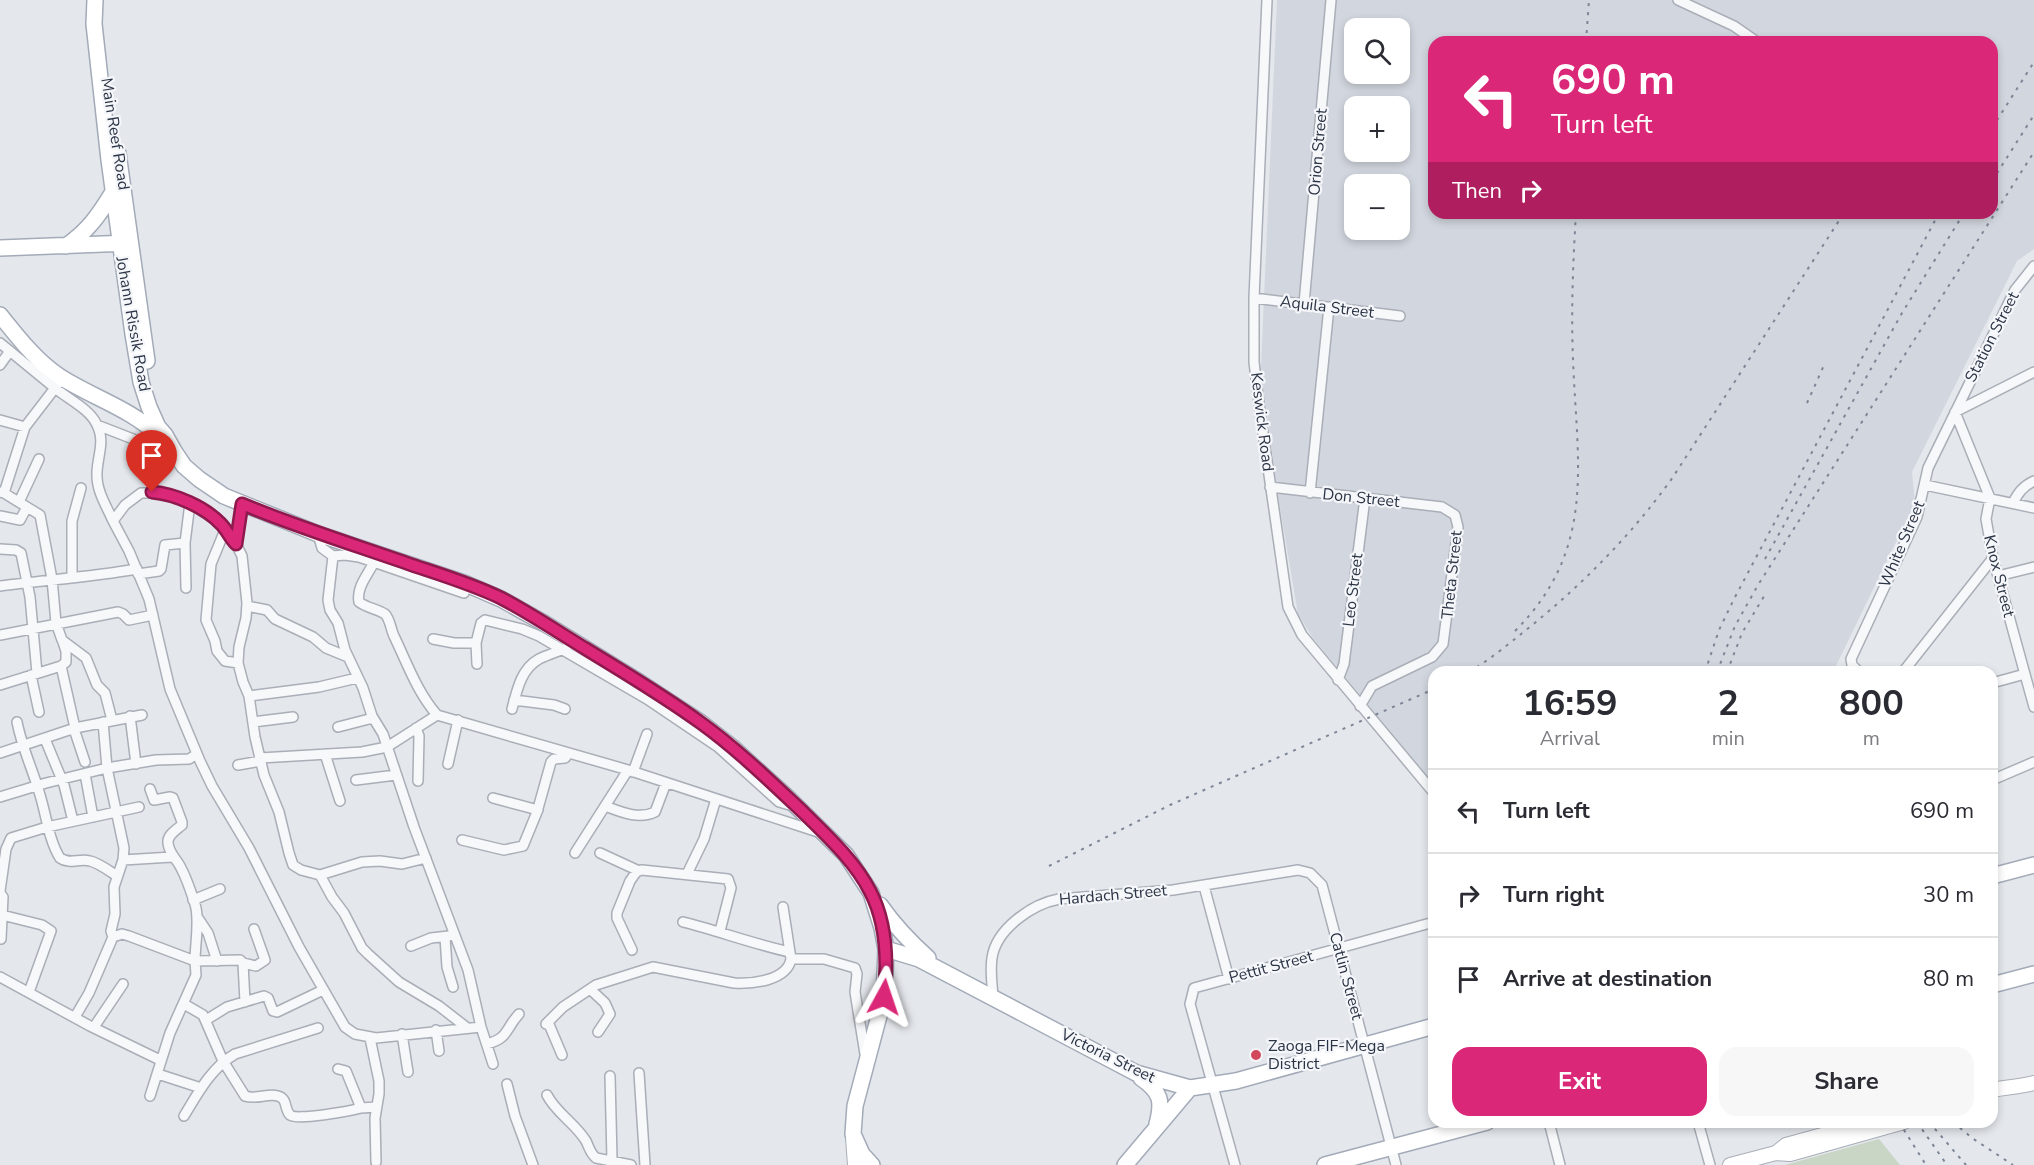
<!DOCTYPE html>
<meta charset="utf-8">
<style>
body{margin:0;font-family:"Nunito Sans",sans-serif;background:#f7f7f7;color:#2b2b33;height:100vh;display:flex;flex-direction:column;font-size:22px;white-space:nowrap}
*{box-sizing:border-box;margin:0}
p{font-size:20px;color:#7c7c81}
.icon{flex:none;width:33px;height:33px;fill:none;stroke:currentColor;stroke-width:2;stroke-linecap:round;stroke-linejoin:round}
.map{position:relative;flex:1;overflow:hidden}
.details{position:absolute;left:1428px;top:666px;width:570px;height:462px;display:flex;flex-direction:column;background:#fff;border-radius:18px;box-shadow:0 3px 9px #0003}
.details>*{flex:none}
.banner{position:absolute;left:1428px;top:36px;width:570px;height:183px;border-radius:18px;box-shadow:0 3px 9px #0003;background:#db2777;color:#fff;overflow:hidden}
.tools{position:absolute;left:1344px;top:18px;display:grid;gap:12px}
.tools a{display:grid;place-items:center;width:66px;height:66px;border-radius:12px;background:#fff;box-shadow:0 3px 9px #0003;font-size:30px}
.pin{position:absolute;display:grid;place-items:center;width:51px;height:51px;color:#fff;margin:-62px -26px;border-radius:50% 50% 50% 0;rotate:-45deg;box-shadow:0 0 6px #0007}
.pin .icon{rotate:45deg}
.me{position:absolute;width:66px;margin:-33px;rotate:5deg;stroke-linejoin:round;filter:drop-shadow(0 0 4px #0008)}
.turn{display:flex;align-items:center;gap:21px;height:126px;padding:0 24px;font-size:27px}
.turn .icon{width:78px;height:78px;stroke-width:2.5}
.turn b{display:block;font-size:42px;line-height:51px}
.then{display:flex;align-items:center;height:57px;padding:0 24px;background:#0003;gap:12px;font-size:22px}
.eta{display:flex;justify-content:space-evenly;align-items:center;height:102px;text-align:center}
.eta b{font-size:36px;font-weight:700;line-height:42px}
.primary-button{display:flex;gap:12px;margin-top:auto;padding:12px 24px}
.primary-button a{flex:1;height:69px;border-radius:18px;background:#db2777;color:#fff;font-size:24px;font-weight:700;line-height:69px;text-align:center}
.primary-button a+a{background:#f7f7f7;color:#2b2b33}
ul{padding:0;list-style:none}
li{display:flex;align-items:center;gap:18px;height:84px;padding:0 24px;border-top:2px solid #e1e1e2}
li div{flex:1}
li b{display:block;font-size:22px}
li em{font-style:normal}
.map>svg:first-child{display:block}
</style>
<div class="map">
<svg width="2034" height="1165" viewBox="0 0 2034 1165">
<rect width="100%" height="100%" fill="#e4e7ec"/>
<path fill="#d2d6de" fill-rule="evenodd" d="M1277,0h757v249l-17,12 -105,211 3,31 -82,169h-399v112l-122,-147 -14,-23 -21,-124 -16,-122zM1354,28h46v46h-46zM1434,42h558v171h-558zM1354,106h46v46h-46zM1354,184h46v46h-46z"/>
<path fill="#c9d6c5" d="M1879,1139l21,26h-115z"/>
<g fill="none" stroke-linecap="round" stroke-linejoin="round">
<defs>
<path id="street" d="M1267,0l-13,298v64l7,57 27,188 14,28 132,158
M1678,0l56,26 23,16
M1254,298l146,18
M1304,304l27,-304
M0,343l55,45 3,-4
M0,365l10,-14
M1955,412l35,86 -4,21 7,39 41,149
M1955,412l79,-40
M0,420l25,7
M97,425l36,14
M1925,485l109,23
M1270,487l172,20 13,8 3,12 -15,117 -11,13 -60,29 -12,20
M0,492l4,1 21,-66 30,-39c13,11 35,21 42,37 9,18 -1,34 0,51 0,16 10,31 16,45
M4,493l36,22 12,64 4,44 6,17 24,18 11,27 8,8 7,27
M1310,493l19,-186
M19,502l20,-43
M2013,503c5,-10 10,-17 21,-22
M0,516l20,4 7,-13
M225,530l-14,34 -5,56 9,21 2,10 8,10 13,2
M318,534l4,14 11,8 -5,44 2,10 8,13 7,27 18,38 9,28 11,18 31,93 54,143 13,57 12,37
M236,544l6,-40
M0,549l16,1 5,3 9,44 7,76
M333,556l12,-1 14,2 105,36
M374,562c-6,13 -18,25 -15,40 8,6 18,7 26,12 5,5 6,16 9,22 13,27 23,56 43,79
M138,574l21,-3 2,-2 4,-24 20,-2
M1998,576l36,-9
M72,578v-57l9,-33
M0,586c46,-6 91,-9 137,-17
M186,588l-1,-45 5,-40
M247,606l20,4 8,9 38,18 13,11 22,9
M0,635l118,-23 5,2 6,6 24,-5
M433,639l21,4h22
M477,664l-1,-21 5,-20 4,-3 37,9 17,7 108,63 71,48 61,55 14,4
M61,666l14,62
M1859,672l-7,-7 -1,-6 66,-142 11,-49 87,-178 19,-24
M1903,672l90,-114
M31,675l8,37
M1338,680l6,-16 21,-166
M1992,683l33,-9
M0,685l61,-19 5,-4v-11l-3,-9
M249,696l70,-9 38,-9
M514,700l40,5 11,4
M512,709c5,-19 9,-40 27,-50 8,-4 18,-7 27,-11
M130,716l6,48
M17,722c5,26 16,48 23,73 6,19 9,46 20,63 10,7 19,0 30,3 9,2 19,10 27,15
M103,722l4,46 17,80 -1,12 -9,27 1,27 -4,17 2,6
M253,722l40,-5
M338,727l35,-9
M416,728l3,8 -1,45
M74,729l11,33
M45,739l19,46 9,36
M0,753l75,-25 67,-13
M325,754l15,47
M260,758l102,-6 25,-5 50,-32 191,55 190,62
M448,764l10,-44
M238,765l23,-4
M633,772l14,-38
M85,774l8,43
M356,780l40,-5
M1992,780l42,-18
M150,789l4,11 16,-3 3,1 9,24v3c-6,5 -15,10 -14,18 1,11 9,16 13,25 6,11 10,24 14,36 5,16 0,40 0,57l45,-1 3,3 2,39
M0,797l46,-14 61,-15 49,-8 33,-1 8,-5
M493,798l45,12
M605,806c16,6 34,14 50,6l11,-29
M462,840l42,10 19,-4 14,-34 14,-50 3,-3 11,-1 4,-5
M575,853l53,-83
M600,853l39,18
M426,858l-24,6 -22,-3 -18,1 -42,13 -19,-5 -8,-5 -4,-12 -10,-41 -15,-37 -9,-38 -6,-41 -6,-14 -5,-19 1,-16 7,-29 1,-15 -5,-47 -6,-12 -16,-21 -38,-25 -17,-5h-24l-16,12 -12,16 16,30 20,48 21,90 30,72 12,25 37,62 50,99 46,80 10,7 21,4 105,-11
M123,860l49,-3
M687,874l17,-35 12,-40
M320,875l12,22 12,16 18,35 6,6 31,28 40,24 27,21
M1204,886l25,93
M0,891l6,-42 5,-11 36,-11 92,-20
M0,893l3,4 -2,42
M193,900l27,-11
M2,915l40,10 9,6 -22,61
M198,918l10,15 9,28
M683,922c36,9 70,22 107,30
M445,937l2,30 6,20
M411,946l20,-8 18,-2
M632,950l-15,-32v-5l13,-32 7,-10 5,-1 86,9 3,9 -11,43
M791,959h33l31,9 2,6 -2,18 10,62
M243,963l13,3 9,-6 -11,-31
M0,977l90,49 70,34
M590,989l15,14 5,11 -12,18
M993,996c-1,-12 -3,-26 -1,-38 4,-29 40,-54 67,-59l114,-9 125,-20 12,3 12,12 74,280
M184,1004l19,11 20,46 22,35c11,4 22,-3 33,0 10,3 6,13 12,19 6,6 60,-4 71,-7
M75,1017l14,-24 24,-56 9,-3 7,2 66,25 1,14 -26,58 -20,63
M206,1020l21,-13 37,-11 4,2 5,13 4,1 46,-22
M548,1022l14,33
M546,1024l17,-17 33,-22 57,-18 81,16c18,1 53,-2 57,-24l-8,-52
M94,1027l29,-43
M436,1030l3,21
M402,1034l6,38
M370,1038l9,43v13l-4,24 1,44
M487,1044c22,-6 18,-15 32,-30
M338,1069l8,2 15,37 15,-1
M639,1073l6,92
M158,1074l43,14
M610,1076l2,84
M507,1084l8,32 18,49
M547,1095c9,18 28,28 39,46 3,6 4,12 10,17l35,7
M184,1116c14,-23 27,-48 51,-62l83,-26
M1549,1122l11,43
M1698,1122l12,43
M1235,1165l-45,-161 4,-16 240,-66"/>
<path id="secondary" d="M1992,1090c14,-3 28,-3 42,-7
M853,1137l2,28
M1776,1153l14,1 114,-32
M1730,1165l46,-12 10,-8 84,-23"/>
<path id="primary" d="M95,0l-1,24 15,136 24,174 8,48 8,25 9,20 7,8 9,16 10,15 15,13 25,17 94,38 146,49 37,16 41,23 97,60 61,40 32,25 55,50 59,58 25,38 11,35 4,21 -2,48 -29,109 -2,28 9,20 10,11
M118,153l29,208
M66,246c22,-15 33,-31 47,-54
M0,248l129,-5
M0,315c17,21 36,46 59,61 32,21 71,32 100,60
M1992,876l42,-11
M880,905c14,20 30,37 48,53
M886,949l33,10 217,114 54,15 46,-7 198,-55
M1992,985l42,-11
M1141,1078c20,14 22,23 16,46
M1125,1165l65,-77
M1325,1165l162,-43"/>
</defs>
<use href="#street" stroke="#a9aeb7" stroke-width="12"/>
<use href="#secondary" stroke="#a9aeb7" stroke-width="16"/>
<use href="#primary" stroke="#a3abb8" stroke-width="18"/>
<use href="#street" stroke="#f7f8fa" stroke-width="9"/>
<use href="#secondary" stroke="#fff" stroke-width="14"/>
<use href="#primary" stroke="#fff" stroke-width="15"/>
<path stroke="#7d8696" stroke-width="2" stroke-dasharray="3 6" stroke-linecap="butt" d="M1586,42l3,-42
M1992,128l42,-66
M1992,181l42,-66
M1807,403l18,-40
M1765,559l137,-246 62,-100
M1515,631c82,-82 62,-167 58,-271 -2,-49 0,-98 3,-147
M1469,672c22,-13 42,-30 62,-46 54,-44 102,-93 142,-149l171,-264
M1705,672l14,-42 15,-31 205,-386
M1717,672l18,-46 23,-41 276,-433
M1727,672l15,-39 24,-40
M1049,866l121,-61 264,-116
M1899,1122l27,43
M1917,1122l30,43
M1929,1122l37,43
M1953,1122l19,16 41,27"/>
</g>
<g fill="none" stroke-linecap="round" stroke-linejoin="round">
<defs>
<path id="route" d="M152,492c23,2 53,15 69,32 6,6 9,14 15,20l6,-40c55,23 113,41 170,61 30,10 60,19 89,33 29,15 57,34 85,51 39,24 78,47 115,74 36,26 69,58 102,89 24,24 51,48 67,79 17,32 18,70 14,106"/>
</defs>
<use href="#route" stroke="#8e194d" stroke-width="15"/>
<use href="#route" stroke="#db2777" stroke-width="10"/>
</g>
<circle fill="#d1495b" stroke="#f4f6f9" stroke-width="2" cx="1256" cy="1055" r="6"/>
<g text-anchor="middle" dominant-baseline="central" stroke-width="4.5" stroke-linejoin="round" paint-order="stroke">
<g font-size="16" fill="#2b3445" stroke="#f4f6f9">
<text transform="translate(115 134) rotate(81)">Main Reef Road</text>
<text transform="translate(1318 152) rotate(-85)">Orion Street</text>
<text transform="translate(1327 307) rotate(7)">Aquila Street</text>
<text transform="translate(133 324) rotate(80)">Johann Rissik Road</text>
<text transform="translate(1992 337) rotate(-63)">Station Street</text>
<text transform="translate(1262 422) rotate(83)">Keswick Road</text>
<text transform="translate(1361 498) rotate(6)">Don Street</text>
<text transform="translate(1902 544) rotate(-67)">White Street</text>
<text transform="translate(1452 575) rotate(-84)">Theta Street</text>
<text transform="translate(1999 576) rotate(76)">Knox Street</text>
<text transform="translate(1353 590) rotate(-83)">Leo Street</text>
<text transform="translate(1113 895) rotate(-5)">Hardach Street</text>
<text transform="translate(1271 967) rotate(-15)">Pettit Street</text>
<text transform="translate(1346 976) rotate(75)">Catlin Street</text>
<text transform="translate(1108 1056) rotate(26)">Victoria Street</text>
</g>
<g font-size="16" fill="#2b3445" stroke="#f4f6f9" text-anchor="start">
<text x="1268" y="1046">Zaoga FIF-Mega<tspan x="1268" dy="18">District</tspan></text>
</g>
</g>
</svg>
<div class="tools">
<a><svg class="icon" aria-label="search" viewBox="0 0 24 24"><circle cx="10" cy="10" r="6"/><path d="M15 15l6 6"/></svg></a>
<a>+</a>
<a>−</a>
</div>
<div class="pin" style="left:152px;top:492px;background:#d93025"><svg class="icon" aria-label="arrive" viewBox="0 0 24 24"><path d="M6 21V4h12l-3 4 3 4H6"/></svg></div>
<svg class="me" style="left:884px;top:997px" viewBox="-20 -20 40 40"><path d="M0-17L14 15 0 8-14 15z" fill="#db2777" stroke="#fff" stroke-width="4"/></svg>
<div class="banner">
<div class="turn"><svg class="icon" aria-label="left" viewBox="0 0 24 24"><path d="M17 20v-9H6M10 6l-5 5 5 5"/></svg><div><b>690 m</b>Turn left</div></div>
<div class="then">Then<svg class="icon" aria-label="right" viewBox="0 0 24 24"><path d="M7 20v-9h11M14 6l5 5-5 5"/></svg></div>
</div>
<section class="details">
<div class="eta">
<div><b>16:59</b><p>Arrival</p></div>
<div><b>2</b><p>min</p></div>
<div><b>800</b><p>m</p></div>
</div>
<ul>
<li><svg class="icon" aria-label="left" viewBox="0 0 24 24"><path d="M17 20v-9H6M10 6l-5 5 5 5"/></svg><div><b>Turn left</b></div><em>690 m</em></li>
<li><svg class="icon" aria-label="right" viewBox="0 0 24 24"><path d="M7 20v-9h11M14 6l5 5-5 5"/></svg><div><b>Turn right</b></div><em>30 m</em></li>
<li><svg class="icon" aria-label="arrive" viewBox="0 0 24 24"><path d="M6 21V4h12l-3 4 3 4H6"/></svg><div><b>Arrive at destination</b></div><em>80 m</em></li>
</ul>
<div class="primary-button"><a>Exit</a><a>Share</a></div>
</section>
</div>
